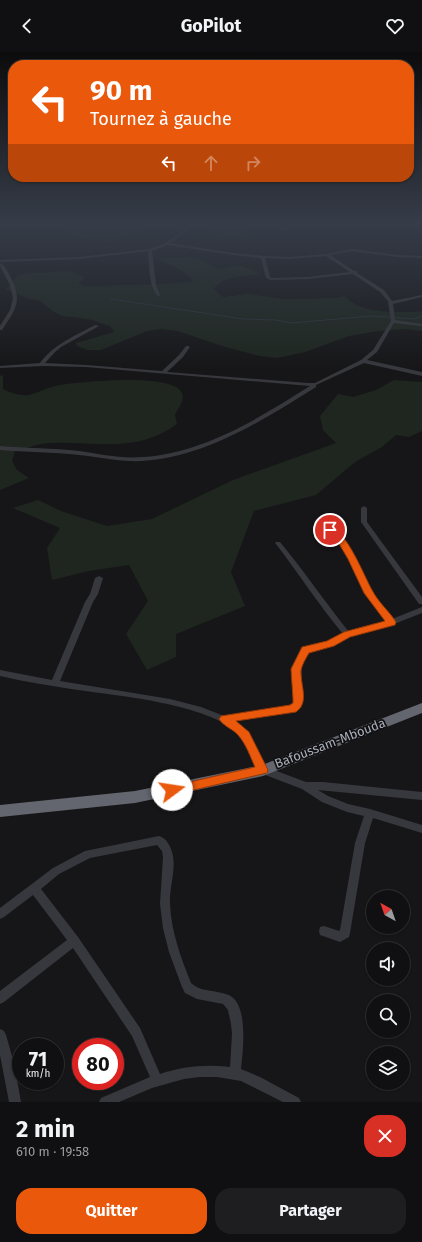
<!DOCTYPE html>
<html lang="fr">
<meta charset="utf-8">
<style>
body{margin:0;font-family:"Fira Sans",sans-serif;background:#1e1e20;color:#f1f3f6;height:100vh;display:flex;flex-direction:column;font-size:15px;white-space:nowrap}
*{box-sizing:border-box;margin:0}
p{font-size:13px;color:#9c9d9f}
.icon{flex:none;width:22px;height:22px;fill:none;stroke:currentColor;stroke-width:2;stroke-linecap:round;stroke-linejoin:round}
.map{position:relative;height:1050px;overflow:hidden}
.side{display:flex;flex-direction:column;background:#101012;flex:1}
.side>*{flex:none}
.top-card{position:absolute;left:8px;top:8px;width:406px;height:122px;border-radius:16px;box-shadow:0 1px 3px #0004,0 0 0 1px #303032;background:#ea580c;color:#fff;overflow:hidden}
.needle{width:26px;rotate:320deg}
.buttons{position:absolute;left:366px;top:838px;display:grid;gap:8px}
.buttons a{display:grid;place-items:center;width:44px;height:44px;border-radius:50%;background:#101012;box-shadow:0 1px 3px #0004,0 0 0 1px #303032;font-size:20px}
.speed{position:absolute;left:12px;top:986px;display:flex;gap:8px;font-size:20px;font-weight:700;text-align:center}
.speed>*{display:grid;place-content:center;width:52px;height:52px;border-radius:50%;background:#101012;box-shadow:0 1px 3px #0004,0 0 0 1px #303032;line-height:1}
.speed small{font-size:10px;font-weight:400}
.speed .limit{border:6px solid #d22;background:#fff;color:#111}
.pin{position:absolute;display:grid;place-items:center;width:34px;height:34px;color:#fff;margin:-17px;border:2px solid #fff;border-radius:50%;box-shadow:0 1px 4px #0007}
.me{position:absolute;width:44px;margin:-22px;rotate:76deg;stroke-linejoin:round;filter:drop-shadow(0 0 3px #0008)}
.turn{display:flex;align-items:center;gap:14px;height:84px;padding:0 16px;font-size:18px}
.turn .icon{width:52px;height:52px;stroke-width:2.5}
.turn b{display:block;font-size:28px;line-height:34px}
.lanes{display:flex;align-items:center;height:38px;padding:0 16px;background:#0003;justify-content:center;gap:20px;direction:ltr}
.lanes .off{opacity:.35}
.round{display:grid;place-items:center;flex:none;width:42px;height:42px;border-radius:16px;background:#1e1e20}
.head{display:flex;align-items:center;justify-content:space-between;height:68px;padding:0 16px}
h1{font-size:24px;font-weight:700;line-height:30px}
.button{display:flex;gap:8px;margin-top:auto;padding:8px 16px}
.button a{flex:1;height:46px;border-radius:16px;background:#ea580c;color:#fff;font-size:16px;font-weight:700;line-height:46px;text-align:center}
.button a+a{background:#1e1e20;color:#f1f3f6}
header{display:flex;justify-content:space-between;align-items:center;height:52px;padding:0 16px;background:#101012;font-size:18px;font-weight:700}
.map>svg:first-child{display:block}
</style>
<header><svg class="icon" aria-label="back" viewBox="0 0 24 24"><path d="M15 5l-7 7 7 7"/></svg>GoPilot<svg class="icon" aria-label="heart" viewBox="0 0 24 24"><path d="M12 20l-8-8c-3-5 5-10 8-4 3-6 11-1 8 4z"/></svg></header>
<div class="map">
<svg width="422" height="1050" viewBox="0 0 422 1050">
<rect width="100%" height="100%" fill="#161618"/>
<path fill="#1e261f" d="M131,170h51l-23,4 -52,16 -30,-5 -6,-3 -3,-4 1,-2 8,-3z
M233,170h189v7l-35,-1 -24,2 -40,-4 -38,5 -29,-5 -9,3 4,6 -1,2 -4,1 -27,-3 -7,-3 1,-2 19,-4z
M192,205l12,4 14,8 21,-4 22,9c-13,2 -41,2 -47,15l9,8 25,-3 37,5 50,-1 10,-2c13,18 57,17 77,15v20l-17,-2 -27,2 -29,5 -44,16 -28,6 -17,-2 -38,-10 -44,-15 -17,-2 -14,2 -46,19h-14l-10,-4 -1,-3 38,-11 -4,-6 -22,-7 -26,-3 -8,-4 -14,-11 -11,-2 -23,-10c5,-4 9,-13 16,-15 5,-1 13,-1 19,-1 20,-1 25,-5 44,5l-7,5 7,3 83,-2 26,-3 -13,-11 -25,-12z
M3,323v14c8,4 17,7 26,6 9,-2 17,-7 26,-9 21,-4 118,-14 127,7 3,8 -4,15 -7,22l2,9c-42,30 -79,17 -126,19 -12,0 -24,5 -36,8l-3,10 5,9 12,8 -29,12v-114z
M394,328l28,2v49l-13,6 -13,-2 -14,12 -27,15 -39,33 -62,16 -23,61 14,34 -69,28v23l-29,13 -21,-36 22,-33 -19,-36 -40,6 -37,9 -5,-32 13,-20 -47,-20 25,-8 23,11 46,15 45,-7 81,-39 103,-37 -13,-13 -3,-14 18,-22 15,3 23,-7z"/>
<g fill="none" stroke-linecap="round" stroke-linejoin="round">
<path stroke="#2c353c" stroke-width="1" d="M15,170l34,3 21,4 56,-3
M263,170l22,8 6,-4 14,-4
M346,170l2,1
M349,171l3,-1
M128,173l14,-3
M111,247l132,20 33,1 16,3 79,-7 44,3 7,-3"/>
<path fill="#37383d" fill-rule="evenodd" d="M195,170h4l-29,21 63,10 30,3 27,1 37,-3 25,-5 45,6 25,1v2l-25,-1 -45,-6 -22,4 24,16h3v2l27,17 8,11 30,-6v2l-29,7 2,16 27,4v2l-28,-3 -17,29 -10,8 55,12v4l-58,-13 -48,22v2c-53,33 -110,70 -174,74 -22,1 -42,-4 -63,-6 -26,-3 -53,-3 -79,-5v-4c26,2 53,2 79,5 21,3 42,8 64,6 61,-4 116,-39 167,-71l-224,-19 -43,-1 -43,2v-2l40,-3c14,-19 35,-27 55,-38l4,1 -38,21 -6,5 -10,11 41,2 76,6 17,-16 7,-9h2l2,1 -7,10 -16,15 141,11h7l46,-23 12,-10 18,-29 -3,-20 -8,-9 -27,-18 -45,5 -37,1 -5,-2 -5,-20 -28,-3 -66,-10 -15,6 4,34 4,10 -2,1c-9,-7 -9,-33 -10,-45l-68,8 -80,3v-2l80,-3 69,-8 17,-6zM326,204l24,16 -42,5 -37,1 -1,-1 -5,-19 25,1z
M0,211c6,3 8,9 11,15 12,24 4,32 -9,52h-2v-4l10,-16 3,-12 -3,-13 -10,-19z
M364,454l3,2v14l55,75v7h-3l-58,-82v-14z
M318,466l2,1 23,21 12,19 17,33 20,27 30,-12v6l-28,11 -47,14 -14,8 -25,6c-11,16 -4,35 -6,53l-1,2 -6,4 -61,10c19,14 22,26 32,46l40,15h17l99,10v8l-104,-10 10,6 20,8 22,5 52,16v8l-49,-15 -8,25 -15,90 -1,4 -9,5 -20,-7 -1,-4 1,-4 4,-1 15,5 1,-1 15,-87 9,-27 -17,-4 -25,-10 -20,-13 -42,-16c-7,-13 -11,-30 -22,-40 -32,-29 -117,-37 -160,-43 -26,-4 -52,-8 -78,-14v-6l52,10 33,-78 5,-8 5,-16 4,-2 4,2 -5,16 -5,8 -33,79 110,18 31,8 23,9 66,-10 4,-3c2,-22 -5,-34 8,-55l26,-6 15,-8c-24,-29 -44,-60 -67,-90l-1,-1 1,-1h4c24,29 45,60 69,90l37,-11 -21,-28 -16,-34 -11,-17 -23,-22z
M159,784c7,2 11,9 13,16 5,16 -3,35 -2,52 1,27 11,54 21,79 7,7 17,7 26,9 5,1 11,2 15,5 16,12 11,54 9,72l19,8 39,21 2,4h-18l-42,-21 -24,-4h-17l-16,2 -32,9 -33,14h-20l2,-4 49,-21 -18,-41 -59,-88 -69,54 -4,2v-13l67,-51 -34,-45 -29,22 -4,2v-11l53,-40 32,-17zM157,793l5,6 1,6 -3,47 3,24 6,24 13,35 3,6 12,6 26,5 5,6 3,14 1,10 -2,33c-24,-3 -47,-1 -70,7l-20,-46 -62,-91 -37,-48 18,-15 31,-16z
M0,977l4,2 2,4 8,28 7,39h-12l-9,-47z"/>
<path fill="#63666e" fill-rule="evenodd" d="M422,651v10l-159,63 -128,27 -135,14v-12l135,-14 127,-26z"/>
</g>
<linearGradient id="sky" x2="0" y2="1"><stop stop-color="#0c0c0d"/><stop offset="0.54" stop-color="#363c48"/><stop offset="1" stop-color="#363c48" stop-opacity="0"/></linearGradient>
<rect width="422" height="317" fill="url(#sky)"/>
<path fill="#ea580c" stroke="#983908" d="M330,475c17,4 34,49 42,63 6,12 17,21 24,32l-1,3 -45,12 -16,9 -25,7c-3,5 -7,12 -8,17 -1,15 9,32 -5,42l-60,9 13,11 19,38 -1,3 -95,22 -4,-1 -1,-4 1,-3 4,-1 83,-19c-5,-11 -9,-23 -17,-32 -5,-6 -15,-9 -19,-16l2,-3 69,-11 3,-2v-4l-2,-30 11,-22 25,-6 17,-9 41,-11 -21,-28 -16,-34 -10,-17 -12,-12z"/>
<g text-anchor="middle" dominant-baseline="central" stroke-width="3.5" stroke-linejoin="round" paint-order="stroke">
<g font-size="13" fill="#a8adb8" stroke="#111113">
<text transform="translate(330 691) rotate(-21)">Bafoussam-Mbouda</text>
</g>
</g>
</svg>
<div class="buttons">
<a><svg class="needle" viewBox="-14 -14 28 28"><path d="M0-13l5 13h-10z" fill="#e53935"/><path d="M0 13l5-13h-10z" fill="#9c9d9f"/></svg></a>
<a><svg class="icon" aria-label="sound" viewBox="0 0 24 24"><path d="M4 9h4l5-4v14l-5-4H4zM17 9q2 3 0 6"/></svg></a>
<a><svg class="icon" aria-label="search" viewBox="0 0 24 24"><circle cx="10" cy="10" r="6"/><path d="M15 15l6 6"/></svg></a>
<a><svg class="icon" aria-label="layers" viewBox="0 0 24 24"><path d="M12 4l9 5-9 5-9-5zM3 14l9 5 9-5"/></svg></a>
</div>
<div class="speed"><div>71<small>km/h</small></div><div class="limit">80</div></div>
<div class="pin" style="left:330px;top:478px;background:#d93025"><svg class="icon" aria-label="arrive" viewBox="0 0 24 24"><path d="M6 21V4h12l-3 4 3 4H6"/></svg></div>
<svg class="me" style="left:172px;top:738px" viewBox="-20 -20 40 40"><circle r="19" fill="#fff"/><path d="M0-13L10 11 0 6-10 11z" fill="#ea580c"/></svg>
<div class="top-card">
<div class="turn"><svg class="icon" aria-label="left" viewBox="0 0 24 24"><path d="M17 20v-9H6M10 6l-5 5 5 5"/></svg><div><b>90 m</b>Tournez à gauche</div></div>
<div class="lanes"><svg class="icon" aria-label="left" viewBox="0 0 24 24"><path d="M17 20v-9H6M10 6l-5 5 5 5"/></svg><svg class="icon off" aria-label="ahead" viewBox="0 0 24 24"><path d="M12 20V5M6 11l6-6 6 6"/></svg><svg class="icon off" aria-label="right" viewBox="0 0 24 24"><path d="M7 20v-9h11M14 6l5 5-5 5"/></svg></div>
</div>
</div>
<section class="side">
<div class="head"><div><h1>2 min</h1><p>610 m · 19:58</p></div><a class="round" style="background:#d93025;color:#fff"><svg class="icon" aria-label="close" viewBox="0 0 24 24"><path d="M6 6l12 12M18 6L6 18"/></svg></a></div>
<div class="button"><a>Quitter</a><a>Partager</a></div>
</section>
